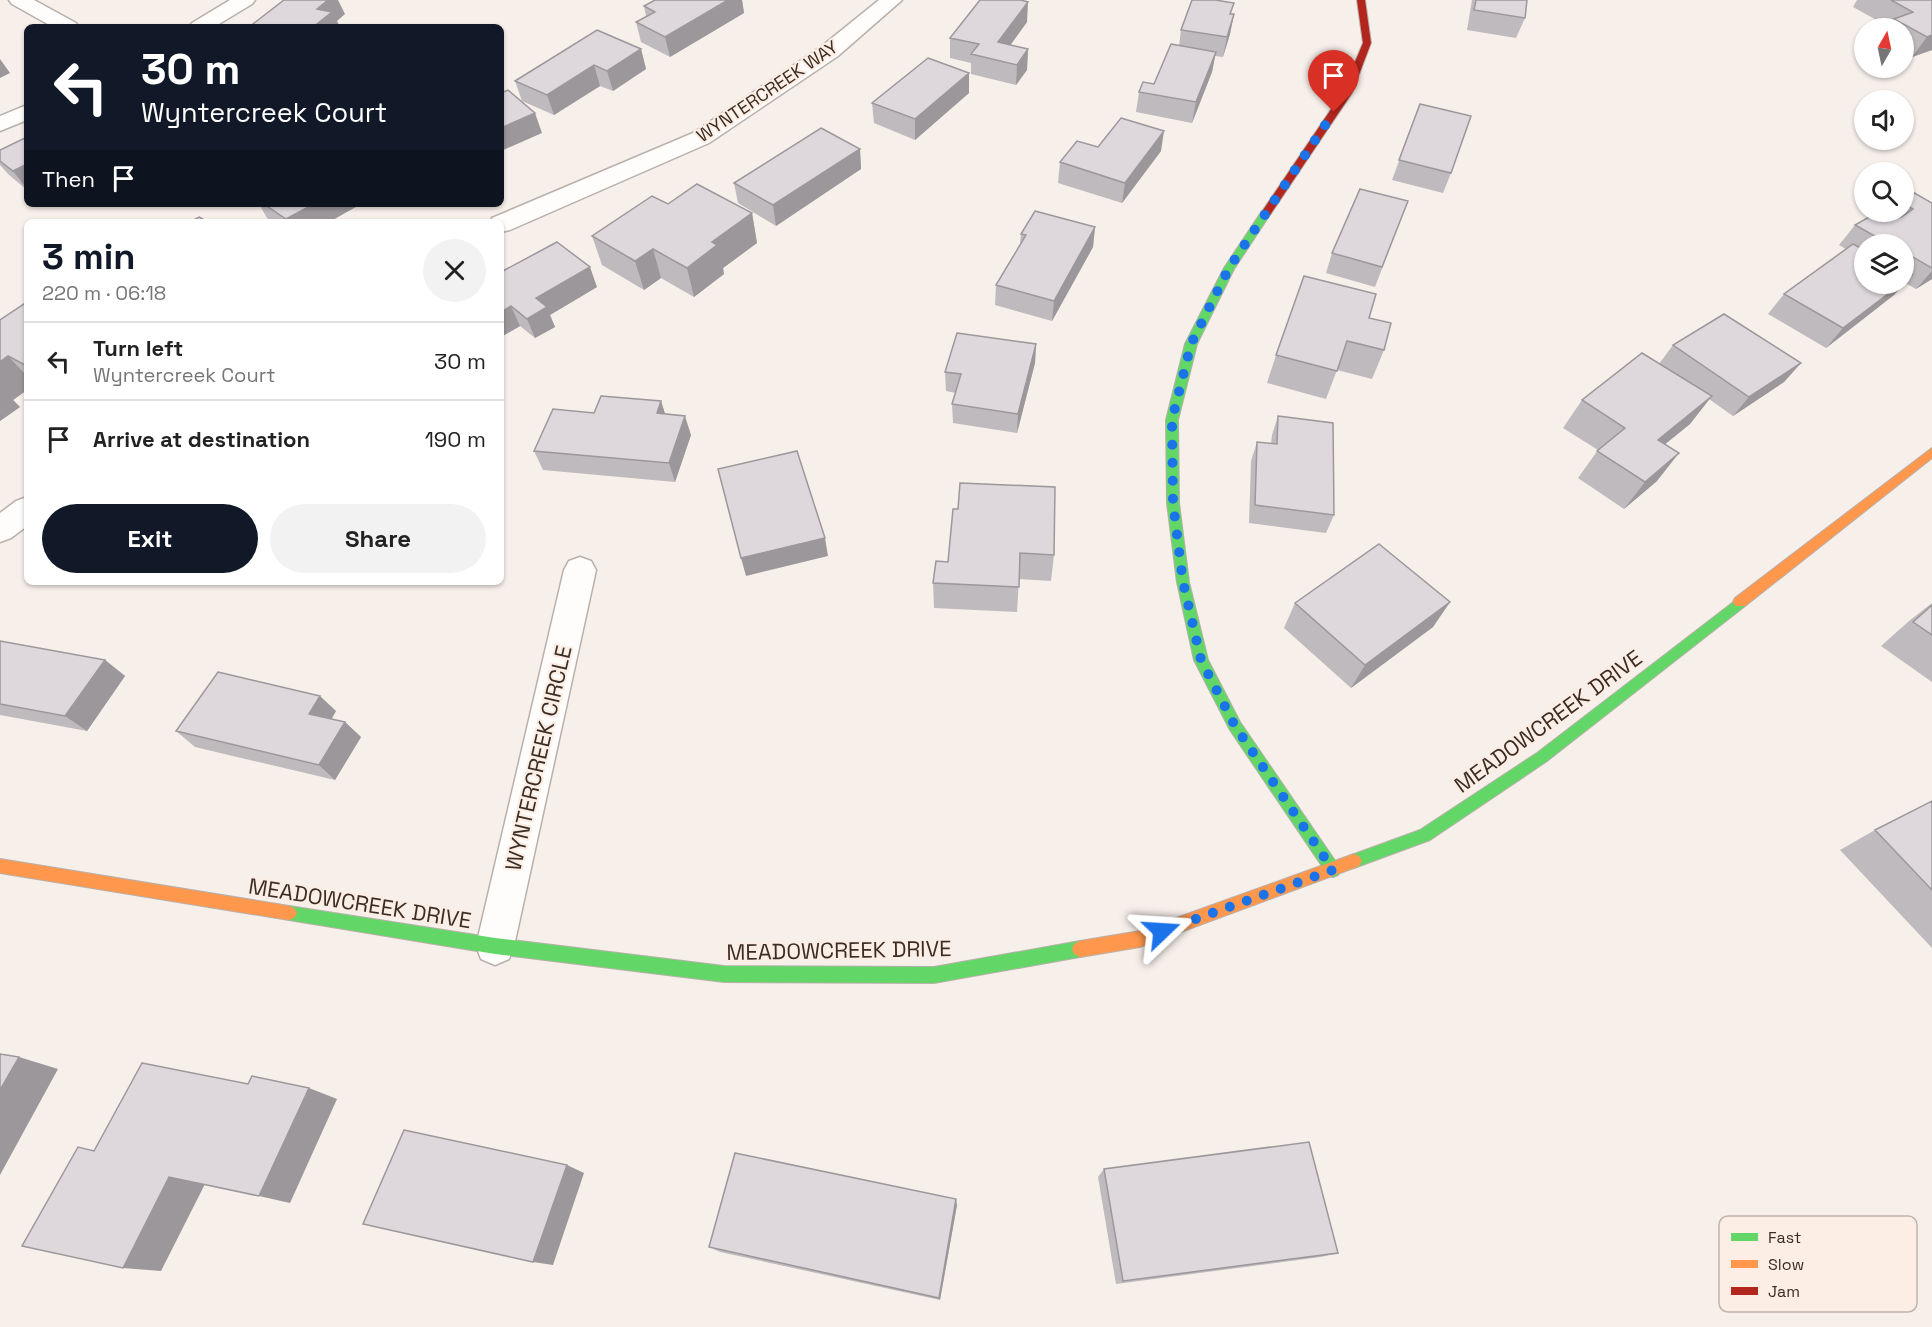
<!DOCTYPE html>
<meta charset="utf-8">
<style>
body{margin:0;font-family:"Space Grotesk",sans-serif;background:#f2f2f2;color:#222;height:100vh;display:flex;flex-direction:column;font-size:22px;white-space:nowrap}
*{box-sizing:border-box;margin:0}
p{font-size:20px;color:#767676}
.icon{flex:none;width:33px;height:33px;fill:none;stroke:currentColor;stroke-width:2;stroke-linecap:round;stroke-linejoin:round}
.map{position:relative;flex:1;overflow:hidden}
.side{position:absolute;left:24px;top:219px;width:480px;height:366px;display:flex;flex-direction:column;background:#fff;border-radius:9px;box-shadow:0 2px 4px #0004}
.side>*{flex:none}
.guide{position:absolute;left:24px;top:24px;width:480px;height:183px;border-radius:9px;box-shadow:0 2px 4px #0004;background:#111827;color:#fff;overflow:hidden}
.needle{width:39px;rotate:9deg}
.controls{position:absolute;left:1854px;top:18px;display:grid;gap:12px}
.controls a{display:grid;place-items:center;width:60px;height:60px;border-radius:50%;background:#fff;box-shadow:0 2px 4px #0004;font-size:30px}
.pin{position:absolute;display:grid;place-items:center;width:51px;height:51px;color:#fff;margin:-62px -26px;border-radius:50% 50% 50% 0;rotate:-45deg;box-shadow:0 0 6px #0007}
.pin .icon{rotate:45deg}
.me{position:absolute;width:66px;margin:-33px;rotate:70deg;stroke-linejoin:round;filter:drop-shadow(0 0 4px #0008)}
.turn{display:flex;align-items:center;gap:21px;height:126px;padding:0 18px;font-size:27px}
.turn .icon{width:78px;height:78px;stroke-width:2.5}
.turn b{display:block;font-size:42px;line-height:51px}
.then{display:flex;align-items:center;height:57px;padding:0 18px;background:#0003;gap:12px;font-size:22px}
.round{display:grid;place-items:center;flex:none;width:63px;height:63px;border-radius:32px;background:#f2f2f2}
.overview{display:flex;align-items:center;justify-content:space-between;height:102px;padding:0 18px}
h1{font-size:36px;font-weight:600;line-height:45px;color:#111827}
.button{display:flex;gap:12px;margin-top:auto;padding:12px 18px}
.button a{flex:1;height:69px;border-radius:36px;background:#111827;color:#fff;font-size:24px;font-weight:600;line-height:69px;text-align:center}
.button a+a{background:#f2f2f2;color:#222}
ul{padding:0;list-style:none}
li{display:flex;align-items:center;gap:18px;height:78px;padding:0 18px;border-top:2px solid #e0e0e0}
li div{flex:1}
li b{display:block;font-size:22px}
li em{font-style:normal}
.map>svg:first-child{display:block}
</style>
<div class="map">
<svg width="1932" height="1327" viewBox="0 0 1932 1327">
<rect width="100%" height="100%" fill="#f7efea"/>
<g fill="none" stroke-linecap="round" stroke-linejoin="round">
<defs>
<path id="street" d="M9,0h25l42,23 3,4h-26l-41,-23z
M230,0h25l-3,4 -38,23h-25l3,-4z
M879,0h23l-64,56 -129,87 -199,87 -9,2v-10h-11l2,-4 201,-85 129,-87z
M27,105v15l-27,11v-15z
M27,497v29l-16,12 -11,4v-29l16,-12z
M580,557l11,4 5,9 -82,376 -5,13 -14,6 -14,-6 -5,-13 88,-376 5,-9z"/>
<path id="fast" d="M1266,210l5,3 -37,56 -37,75 -19,76 1,83 10,79 19,78 32,62 98,143 3,5 -3,5 -5,2 -5,-2 -98,-145 -36,-70 -17,-78 -10,-79 -1,-83 19,-76 39,-76 38,-57z
M1740,597l5,1 2,4 -2,4 -198,155 -117,79 -76,28 -5,-2 -3,-5 3,-5 71,-26 117,-77z
M289,906l206,32 229,28 210,1 146,-26 6,3 2,5 -2,5 -6,3 -146,26 -210,-1 -229,-28 -206,-34 -5,-2 -3,-5 3,-5z"/>
<path id="slow" d="M1932,448v10l-187,148h-10l-2,-4 2,-4z
M1354,854l5,2 3,5 -3,5 -219,81 -60,10 -6,-3 -2,-5 2,-5 6,-3 60,-10z
M0,859l289,47 5,2 3,5 -3,5 -5,2 -289,-47z"/>
<path id="jam" d="M1357,0h8l6,43 -19,50 -82,122h-8l-1,-2 81,-120 21,-50z"/>
</defs>
<use href="#street" stroke="#b9b0aa" stroke-width="3"/>
<use href="#fast" stroke="#b9b0aa" stroke-width="2"/>
<use href="#slow" stroke="#b9b0aa" stroke-width="2"/>
<use href="#jam" stroke="#b9b0aa" stroke-width="2"/>
<use href="#street" fill="#fefdfc" fill-rule="evenodd"/>
<use href="#fast" fill="#63d668" fill-rule="evenodd"/>
<use href="#slow" fill="#ff974d" fill-rule="evenodd"/>
<use href="#jam" fill="#b3261e" fill-rule="evenodd"/>
</g>
<path fill="#bfbabe" fill-rule="evenodd" d="M655,0h87l2,13 -74,44 -29,-15 -5,-20 10,-6 -2,-10z
M1472,0h55l-2,18 -9,20 -49,-8z
M1857,0h75v50l-20,7 -8,-5v-24h-16l1,-1 -36,-20z
M1232,14h2l-4,20 -7,23 -8,-1 -3,16 -20,51 -56,-11 3,-20 15,-8 25,-38 2,-16z
M1027,22l-17,23 18,4 -1,21 -11,15 -45,-11v-11l-21,-5v-20z
M641,49l5,20 -33,22 -13,-5 -46,29 -32,-14 -7,-20z
M969,93l-54,47 -41,-17 -2,-20z
M1420,104l31,69 -8,20 -51,-13z
M27,137v53l-19,-16 -8,-9v-15z
M1098,147l63,4 -39,52 -64,-20 2,-21z
M860,149l1,20 -85,57 -38,-23 -4,-20z
M1904,187l28,16v76l-16,10 -11,-6 -11,12 -68,53 -58,-34 16,-20 62,-45 -7,-4 16,-20 16,-9 -8,-5 1,-2v3h40zM1864,244h40v40h-40z
M1408,201l-33,86 -49,-14 6,-20z
M259,204h102l-32,18h-56l-6,-4z
M668,204l84,9 5,30 -34,25 1,6 -30,23 -33,-19 -17,12 -42,-25 -10,-29z
M1095,227l-2,20 -41,74 -57,-16 1,-20 24,-41 1,-10z
M501,272l96,15 -47,28 5,12 -20,11 -15,-12 -19,11z
M27,302v88l-14,10 7,7 -20,14v-101z
M1369,318l15,32 -12,29 -35,-9 -11,29 -59,-16 9,-28z
M1036,344l-1,19 -18,70 -64,-10 -1,-19 4,-11 -10,-2 -1,-19z
M1673,345l128,18 -17,19 -51,34 -24,-17 -19,25 -25,20 -8,37 -33,28 -46,-31 20,-28 -35,-22 19,-28 77,-36z
M661,401l4,13 26,21 -16,47 -132,-12 -9,-19 60,-38z
M1278,416l56,99 -8,18 -77,-10 2,-62 6,-19 14,2 1,-9z
M953,509l101,46 -3,26 -32,-2 -2,33 -83,-4 -1,-25 15,-21z
M1450,602l-17,25 -82,61 -67,-60 11,-25z
M1932,603v79l-51,-36 28,-25z
M0,641l105,19 20,16 -38,55 -87,-16z
M336,711l-4,8 13,3 16,15 -26,43 -140,-33 -19,-16z
M1932,801v147l-92,-98 35,-20z
M1104,1169l234,84 -17,4 -205,27 -18,-107z
M957,1205l-17,95 -220,-48 -11,-5z"/>
<path fill="#9b979b" d="M328,0h10l7,14 -8,7 3,6h-27l4,-18z
M728,0h14l2,13 -74,44 -5,-20z
M1028,2l-1,20 -28,39 -1,-19z
M1234,14l-4,20 -7,23 4,-20z
M1932,35v15l-20,7 15,-20z
M641,49l5,20 -33,22 -6,-20z
M1028,49l-1,21 -11,15 1,-20z
M1216,52l-4,20 -20,51 4,-21z
M0,59l10,14 -10,5z
M594,65l6,21 -46,29 -7,-20z
M969,73v20l-54,47v-21z
M535,113l7,20 -41,18v-23z
M1164,131l-3,20 -39,52 3,-20z
M860,149l1,20 -85,57 -3,-21z
M27,164v25l-14,-18z
M314,204h47l-32,18h-41l-2,-3z
M752,213l5,30 -34,25 1,6 -30,23 -7,-29 25,-26z
M1095,227l-2,20 -41,74 2,-20z
M653,249l8,29 -17,12 -9,-29z
M590,267l7,20 -47,28 5,12 -20,11 -8,-19 9,-21z
M1932,271v8l-16,10z
M1912,275l-18,20 -68,53 17,-20 58,-44h3v-2z
M511,306l9,20 -19,11v-25z
M1036,344l-1,19 -18,70 1,-19z
M8,356l19,20v14l-14,10 7,7 -20,14v-59z
M1801,363l-17,19 -51,34 16,-19z
M1712,396l-22,28 -53,43 21,-27z
M661,401l6,19 -10,-7z
M685,416l6,19 -16,47 -6,-19z
M1679,453l-22,28 -33,28 21,-27z
M825,538l3,18 -82,20 -5,-18z
M1450,602l-17,25 -82,61 14,-23z
M105,660l20,16 -38,55 -22,-15z
M320,696l16,15 -11,18 -16,-15z
M345,722l16,15 -26,43 -16,-15z
M19,1057l39,12 -58,106v-85z
M309,1088l28,11 -47,104 -31,-7z
M567,1165l17,8 -31,92 -20,-3z
M169,1177l36,7 -44,87 -38,-3z
M956,1199l1,6 -17,95 -1,-2z"/>
<path fill="#ded8dd" stroke="#9b979b" stroke-width="1.5" d="M284,0h44l-11,9 15,3 -19,15h-64z
M655,0h73l-63,37 -29,-15 19,-10 -11,-6z
M980,0h41l7,2 -30,40 30,7 -11,16 -46,-11 8,-10 -29,-6z
M1192,0h23l19,3 -4,11h4l-7,23 -46,-7z
M1476,0h51l-2,18 -51,-8z
M1891,0h41v35l-5,2 -33,-18 19,-7z
M597,30l44,19 -34,22 -13,-6 -47,30 -32,-14z
M1171,44l45,8 -20,50 -57,-10 4,-10 11,2z
M928,58l41,15 -54,46 -43,-16z
M508,90l27,23 -34,15v-35z
M1420,104l51,12 -20,57 -52,-13z
M1121,118l43,13 -39,52 -65,-21 17,-21 21,6z
M821,128l39,21 -87,56 -39,-22z
M27,137v27l-14,7 -13,-10v-11z
M697,184l55,29 -40,29 5,3 -30,23 -34,-19 -18,12 -43,-25 60,-40 16,8z
M1904,187l28,16v65l-28,-16v-8h-15l-34,-19 23,-13h14l9,5 12,-8 -9,-5z
M1360,189l48,12 -26,66 -50,-14z
M264,204h50l-28,15z
M1035,211l60,16 -41,74 -58,-16 30,-50 -5,-1z
M199,217l9,5h-18z
M557,242l33,25 -54,31 11,9 -20,12 -16,-13 -10,6v-40z
M1853,244l11,6v34h37l-58,44 -59,-34z
M1904,271l8,4 -8,7z
M1304,276l72,18 -7,24 22,5 -7,27 -37,-9 -10,30 -61,-16z
M27,302v61l-2,2 -17,-9 -8,6v-42z
M1724,314l77,49 -52,34 -76,-52z
M957,333l79,11 -18,70 -66,-10 9,-30 -16,-2z
M1642,353l70,43 -54,44 21,13 -34,29 -48,-31 28,-23 -43,-28z
M601,396l60,5 -4,12 28,3 -16,47 -135,-12 19,-42 41,4z
M1278,416l55,7 1,92 -79,-10 2,-63 20,2z
M797,451l28,87 -84,20 -23,-89z
M960,483l95,4 -1,68 -34,-2 -1,34 -86,-4 3,-22 12,1 5,-53h5z
M1379,544l71,58 -85,63 -70,-62z
M1932,605v30l-19,-13z
M0,641l105,19 -40,56 -65,-12z
M218,672l102,24 -11,18 36,8 -26,43 -143,-34z
M1932,801v89l-57,-60z
M0,1054l19,3 -19,33z
M142,1063l106,21 4,-8 57,12 -50,108 -90,-19 -46,91 -101,-22 56,-99 16,4z
M404,1130l163,35 -34,97 -170,-38z
M1309,1142l29,111 -215,28 -19,-112z
M735,1153l221,46 -17,99 -230,-51z"/>
<g fill="none" stroke-linecap="round" stroke-linejoin="round">
<path stroke="#1a73e8" stroke-width="10" stroke-dasharray="0 18" d="M1162,931l171,-61 -98,-144 -34,-66 -18,-78 -10,-79 -1,-83 19,-76 38,-76 105,-156"/>
</g>
<g text-anchor="middle" dominant-baseline="central" stroke-width="4.5" stroke-linejoin="round" paint-order="stroke">
<g font-size="18" fill="#3a2d24" stroke="#fceee5">
<text transform="translate(767 91) rotate(-34)">WYNTERCREEK WAY</text>
</g>
<g font-size="22" fill="#3a2d24" stroke="#fceee5">
<text transform="translate(1548 721) rotate(-36)">MEADOWCREEK DRIVE</text>
<text transform="translate(538 758) rotate(-77)">WYNTERCREEK CIRCLE</text>
<text transform="translate(360 903) rotate(9)">MEADOWCREEK DRIVE</text>
<text transform="translate(839 950) rotate(-1)">MEADOWCREEK DRIVE</text>
</g>
</g>
<rect x="1719" y="1216" width="198" height="96" rx="9" fill="#fceee5" stroke="#c2b4ab" stroke-width="1.5"/>
<rect x="1731" y="1233" width="27" height="8" fill="#63d668"/>
<rect x="1731" y="1260" width="27" height="8" fill="#ff974d"/>
<rect x="1731" y="1287" width="27" height="8" fill="#b3261e"/>
<g font-size="16" fill="#3a2d24">
<text x="1768" y="1243">Fast</text>
<text x="1768" y="1270">Slow</text>
<text x="1768" y="1297">Jam</text>
</g>
</svg>
<div class="controls">
<a><svg class="needle" viewBox="-14 -14 28 28"><path d="M0-13l5 13h-10z" fill="#e53935"/><path d="M0 13l5-13h-10z" fill="#767676"/></svg></a>
<a><svg class="icon" aria-label="sound" viewBox="0 0 24 24"><path d="M4 9h4l5-4v14l-5-4H4zM17 9q2 3 0 6"/></svg></a>
<a><svg class="icon" aria-label="search" viewBox="0 0 24 24"><circle cx="10" cy="10" r="6"/><path d="M15 15l6 6"/></svg></a>
<a><svg class="icon" aria-label="layers" viewBox="0 0 24 24"><path d="M12 4l9 5-9 5-9-5zM3 14l9 5 9-5"/></svg></a>
</div>
<div class="pin" style="left:1334px;top:112px;background:#d93025"><svg class="icon" aria-label="arrive" viewBox="0 0 24 24"><path d="M6 21V4h12l-3 4 3 4H6"/></svg></div>
<svg class="me" style="left:1162px;top:931px" viewBox="-20 -20 40 40"><path d="M0-17L14 15 0 8-14 15z" fill="#1a73e8" stroke="#fff" stroke-width="4"/></svg>
<div class="guide">
<div class="turn"><svg class="icon" aria-label="left" viewBox="0 0 24 24"><path d="M17 20v-9H6M10 6l-5 5 5 5"/></svg><div><b>30 m</b>Wyntercreek Court</div></div>
<div class="then">Then<svg class="icon" aria-label="arrive" viewBox="0 0 24 24"><path d="M6 21V4h12l-3 4 3 4H6"/></svg></div>
</div>
<section class="side">
<div class="overview"><div><h1>3 min</h1><p>220 m · 06:18</p></div><a class="round"><svg class="icon" aria-label="close" viewBox="0 0 24 24"><path d="M6 6l12 12M18 6L6 18"/></svg></a></div>
<ul>
<li><svg class="icon" aria-label="left" viewBox="0 0 24 24"><path d="M17 20v-9H6M10 6l-5 5 5 5"/></svg><div><b>Turn left</b><p>Wyntercreek Court</p></div><em>30 m</em></li>
<li><svg class="icon" aria-label="arrive" viewBox="0 0 24 24"><path d="M6 21V4h12l-3 4 3 4H6"/></svg><div><b>Arrive at destination</b></div><em>190 m</em></li>
</ul>
<div class="button"><a>Exit</a><a>Share</a></div>
</section>
</div>
